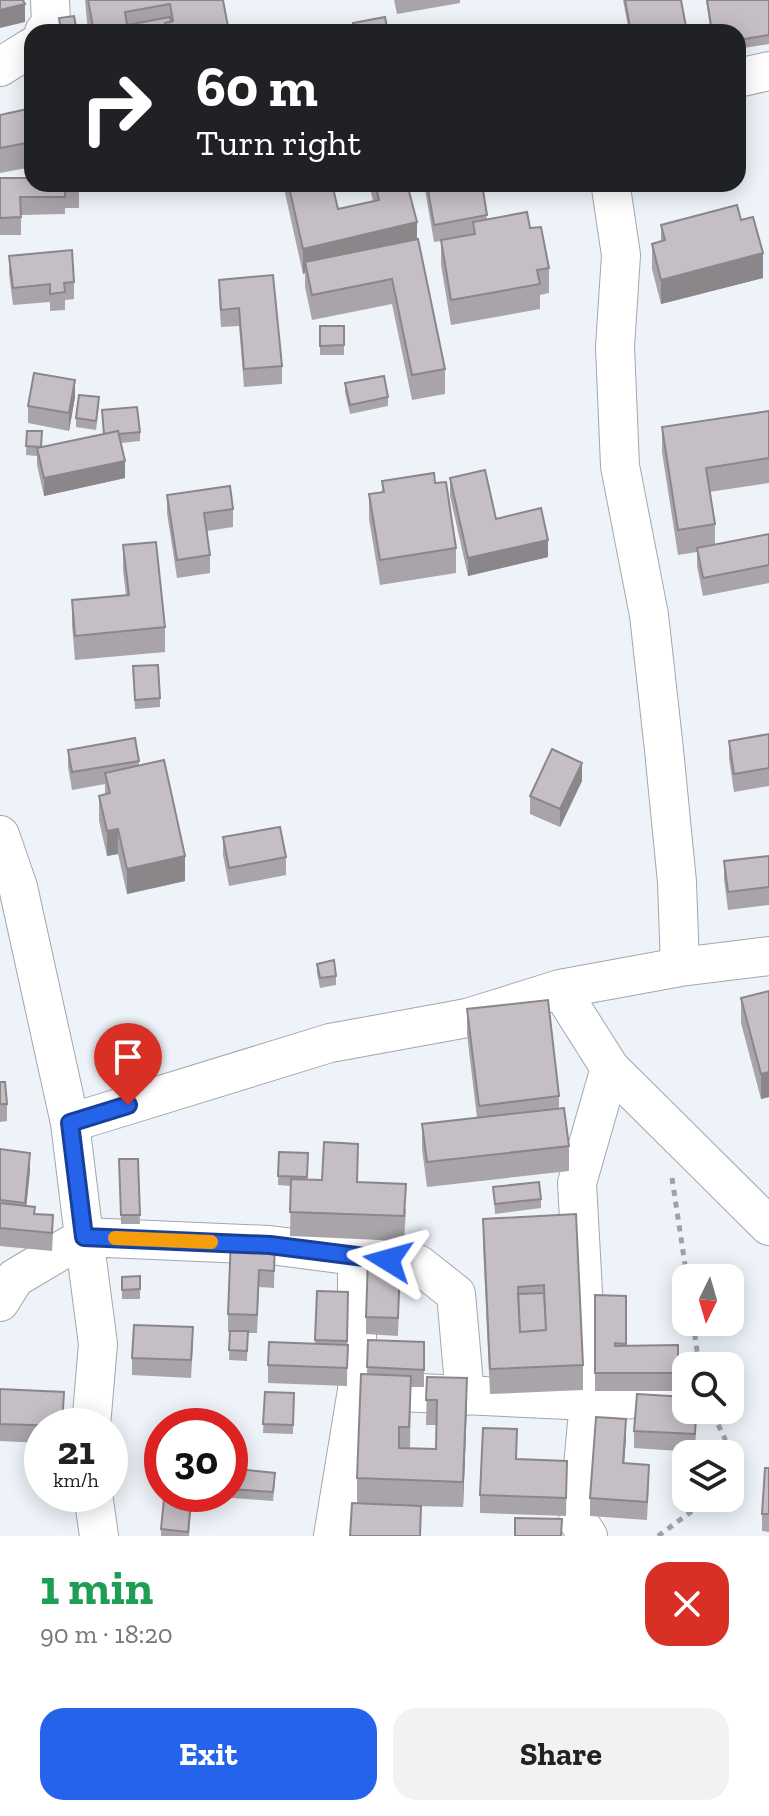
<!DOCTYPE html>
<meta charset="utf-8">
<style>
body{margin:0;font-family:"Zilla Slab",serif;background:#f2f2f2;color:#222;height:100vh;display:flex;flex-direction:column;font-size:30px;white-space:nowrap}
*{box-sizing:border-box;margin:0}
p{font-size:26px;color:#767676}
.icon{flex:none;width:44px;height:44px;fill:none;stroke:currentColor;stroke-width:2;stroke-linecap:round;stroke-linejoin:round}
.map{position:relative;height:1536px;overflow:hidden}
.panel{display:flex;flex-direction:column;background:#fff;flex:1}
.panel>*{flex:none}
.top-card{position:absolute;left:24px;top:24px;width:722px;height:168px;border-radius:24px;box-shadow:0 4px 20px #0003;background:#202124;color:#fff;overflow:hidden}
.needle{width:52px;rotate:185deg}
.tools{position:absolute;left:672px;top:1264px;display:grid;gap:16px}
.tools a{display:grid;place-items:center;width:72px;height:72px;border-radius:16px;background:#fff;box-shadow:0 4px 20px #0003;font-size:40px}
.speed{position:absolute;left:24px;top:1408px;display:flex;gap:16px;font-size:40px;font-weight:700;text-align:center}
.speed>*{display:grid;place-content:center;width:104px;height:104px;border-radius:50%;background:#fff;box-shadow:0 4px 20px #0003;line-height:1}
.speed small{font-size:20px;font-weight:400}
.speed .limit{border:12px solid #d22;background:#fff;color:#111}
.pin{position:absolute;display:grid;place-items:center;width:68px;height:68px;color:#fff;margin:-82px -34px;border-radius:50% 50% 50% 0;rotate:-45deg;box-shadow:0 0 8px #0007}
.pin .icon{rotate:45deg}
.me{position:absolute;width:88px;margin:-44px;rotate:278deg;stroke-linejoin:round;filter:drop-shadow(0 0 6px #0008)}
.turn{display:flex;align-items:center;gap:28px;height:168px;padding:0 40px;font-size:36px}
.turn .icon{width:104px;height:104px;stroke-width:2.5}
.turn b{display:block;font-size:56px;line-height:68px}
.round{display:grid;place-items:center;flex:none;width:84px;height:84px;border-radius:24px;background:#f2f2f2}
.headline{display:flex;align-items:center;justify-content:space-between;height:136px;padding:0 40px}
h1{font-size:48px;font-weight:700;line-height:60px;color:#1e9e55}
.button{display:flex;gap:16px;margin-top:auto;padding:16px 40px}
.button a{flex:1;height:92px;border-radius:24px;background:#2563eb;color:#fff;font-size:32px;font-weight:700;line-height:92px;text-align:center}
.button a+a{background:#f2f2f2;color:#222}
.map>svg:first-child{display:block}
</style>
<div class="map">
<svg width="769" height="1536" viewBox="0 0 769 1536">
<rect width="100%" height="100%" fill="#eef3f9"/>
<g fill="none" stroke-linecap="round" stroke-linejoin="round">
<defs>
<path id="minor" d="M44,32l7,-9 -1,-23
M0,67l32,-20
M738,78l31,-7
M612,184l-1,4 10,67 -6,92 5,119 29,149 15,135 13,132 3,85
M0,835l18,52 52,236 260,-80 137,-25 93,-29 120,-22 89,-11
M560,989l50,79 159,158
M0,1302l15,-24 69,-41 -14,-114
M357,1390l232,11 97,-4
M91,1426l7,-82 -14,-107 186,8 148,19 38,30 9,102
M93,1494l6,42
M333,1536l24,-146v-134
M588,1536l-10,-15 11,-120 -12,-218 33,-115"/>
</defs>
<use href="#minor" stroke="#a3a7ad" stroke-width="40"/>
<path stroke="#9fa3a8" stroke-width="5" stroke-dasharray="6 6" stroke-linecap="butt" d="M672,1178l15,100
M693,1322l6,43
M713,1414l12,25v15
M658,1536l52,-38"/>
<use href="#minor" stroke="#fff" stroke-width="38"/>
</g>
<path fill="#a9a4a9" d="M85,0h138l6,32h-141z
M394,0h66v3l-63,11z
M623,0h58l6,32h-58z
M706,0h63v44l-31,5v-17h-27z
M32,108v59l-32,6v-58z
M0,178l79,6v24h-14v6l-44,1v20h-21z
M283,184h49l6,25 35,-8 -4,-17h38l10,55 28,130v25l-33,6 -20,-96 -80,16 -7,-33v-14l-2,1z
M424,184h58l5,36 43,8 19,40v25l-9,2v14l-89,16 -10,-60v-24l-7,1z
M741,220l22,58 -102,26 -9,-35v-25l9,-3v-16z
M9,256l65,26v17l-9,1v10l-15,1v-9l-37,3 -4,-31z
M219,280l63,86v18l-38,3 -5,-61 -18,1 -2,-29z
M320,326h24v29h-24z
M345,383l43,14v9l-38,8 -5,-22z
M75,397l-6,34 -41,-8v-17z
M99,406l-3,24 -20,-3v-9z
M102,410l38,22v9l-19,2 4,35 -81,18 -7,-31v-9l-11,-1 1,-24 14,16 62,-13z
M769,411v72l-60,9 6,32v21l54,-11v49l-66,13 -6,-30v-14l-19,3 -16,-103v-25z
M450,478l46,41 52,38 -80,19 -18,-80z
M382,481l53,2 21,65v25l-76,12 -11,-66v-25l13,-2z
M167,495l66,14v18l-26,4 3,24v18l-33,5 -10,-65z
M123,545l42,82v25l-90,8 -3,-35v-25l54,-5 -3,-25z
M133,666l27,32v9l-25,2z
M769,734v52l-35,6 -5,-33v-18z
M68,750l71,11v5l46,115 -58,13 -9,-40 -11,2 -8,-35v-25l6,-2v-10l-33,6 -4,-23z
M582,781l-22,46 -30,-13v-18z
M223,837l63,20v18l-57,11 -6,-31z
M769,856v49l-41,5 -4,-31v-18z
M317,964l19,12v9l-16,3 -3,-15z
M769,991v106l-8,2 -20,-76v-25z
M467,1009l92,87v13l10,37v25l-142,16 -5,-38v-25l55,-6 -10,-84z
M0,1082l7,22v17l-7,1z
M0,1149l30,21 -4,36 27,27 -1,18 -52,-5z
M279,1152l29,1 -1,27 51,2 48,27 -2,32 -114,-5 1,-50 -13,-1z
M119,1159h19l2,65h-19z
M493,1187l48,12v9l-46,6z
M576,1214l7,151v25l-93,4 -7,-150v-25z
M275,1240l-1,48 -15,-1 -2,46h-9l-1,28 -18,-1 1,-28h-2v-18z
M140,1276v23h-18v-22z
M400,1278l-2,58 -32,-2v-17z
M317,1291l31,1 -1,94 -79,-3v-18l47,-21z
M595,1295l31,1v50l52,-1v46h-83z
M368,1340l56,2v45h-13l-1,61 26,1 1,-24h-11l1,-48 40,26 -4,104 -49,-1h7l-1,30h-70l7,-33v-25l10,-104z
M193,1345l-2,33 -59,-3v-17z
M0,1389l64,21 -22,16v17l-42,-2z
M265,1392l29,1 -1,41 -30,-1z
M697,1410l-2,42 -61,-4v-17z
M626,1437l-2,26 25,19 -2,38 -57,-4v-18z
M517,1459l50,2 -1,55 -86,-3v-18z
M230,1468l45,14 -2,19 -54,-4v-3h11z
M769,1468v64l-7,-1v-17z
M191,1510l-2,26h-28v-7z"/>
<path fill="#8a868a" d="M25,4v18l-25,6v-18z
M417,222v25l-112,15v11l-2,1v-25z
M763,253v25l-102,26v-24z
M75,380v17l-6,34v-18z
M125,461v17l-81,18v-18z
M548,540v17l-80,19v-18z
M582,763v18l-22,46v-18z
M118,829v25l-11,2v-25z
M185,856v25l-58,13v-25z
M769,1072v25l-8,2v-25z
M30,1153v17l-5,50v-17z
M467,1378v25l-4,104v-25z
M626,1419v18l-3,43v-17z"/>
<path fill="#c5bfc5" stroke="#8a868a" stroke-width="2" fill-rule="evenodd" d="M0,0h23l2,4 -25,6z
M88,0h135l6,32h-62l-2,-9 8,-2 -3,-17 -45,8 3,20h-34z
M625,0h56l6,32h-56z
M707,0h62v35l-31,5v-8h-26z
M74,16l3,16h-16l-2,-14z
M170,17l1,5 -6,1v9h-37l-1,-7z
M385,17l3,15h-34l-1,-9z
M32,108v34l-32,6v-33z
M0,178h32v6h47v6h-14v7h-45l1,20 -21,1z
M286,184h14l-11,3v1l-2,1z
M300,184h32l6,25 41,-9 -4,-16h32l10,38 -114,27 -14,-62z
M427,184h55l5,31 -53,10z
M737,205l4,15 12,-3 10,36 -102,27 -9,-36 13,-4 -4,-15z
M527,212l3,16 11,-1 8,41 -12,2 3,14 -89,16 -10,-60 34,-6 -2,-12z
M418,239l27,130 -33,6 -20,-96 -80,16 -7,-33z
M72,250l2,32 -10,1 1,9 -15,2v-10l-37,4 -4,-32z
M273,275l9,91 -38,3 -5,-61 -18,2 -2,-30z
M320,326h24v19l-24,1z
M34,373l41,7 -6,33 -41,-7z
M384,376l4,21 -38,8 -5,-22z
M79,395l20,2 -3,24 -20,-3z
M137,407l3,25 -21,2 -1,-3 -14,3 -2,-24z
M769,411v47l-63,10 9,56 -37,6 -16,-103z
M27,431h15l-1,16 -15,-1z
M118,431l7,30 -81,17 -7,-30z
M485,470l11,49 45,-11 7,32 -80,18 -18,-80z
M434,473l1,10 11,-1 10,66 -76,12 -11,-66 15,-2 -2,-11z
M230,486l3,23 -29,4 6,42 -33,5 -10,-65z
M769,534v31l-66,13 -6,-30z
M156,542l9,85 -90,9 -3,-36 57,-5 -6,-50z
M158,665l2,33 -25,2 -2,-34z
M769,734v34l-35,6 -5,-33z
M135,738l4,23 -67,11 -4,-22z
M552,749l30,14 -22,46 -30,-13z
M164,760l21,96 -58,13 -9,-40 -11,2 -8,-35 11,-3 -5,-20z
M280,827l6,30 -57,11 -6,-31z
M769,856v31l-41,5 -4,-31z
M334,960l2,16 -16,2 -3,-14z
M769,991v81l-8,2 -20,-76z
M548,1000l11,96 -80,10 -12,-97z
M0,1082h5l2,22h-7z
M564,1108l5,38 -142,16 -5,-38z
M324,1142l34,2 -1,38 49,2 -2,32 -114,-4 1,-33 31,1z
M0,1149l30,4 -5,50 -25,-3z
M279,1152l29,1 -1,24 -29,-1z
M119,1159h19l2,56h-19z
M539,1182l2,17 -46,5 -2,-17z
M0,1203l35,4 -1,7 19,1 -1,18 -52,-5z
M576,1214l7,151 -93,4 -7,-150zM544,1285l2,45 -26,2 -2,-45z
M231,1238l44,2 -1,31 -15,-1 -2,45 -29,-1z
M368,1259l32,2 -2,57 -32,-1z
M140,1276v13l-18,1v-13z
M317,1291l31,1 -1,49 -32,-1z
M544,1293l2,37 -26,2 -2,-38z
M595,1295l31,1v48l-11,-1v3l63,-1v28h-83z
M134,1325l59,2 -2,33 -59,-2z
M230,1331h18l-1,20 -18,-1z
M368,1340l56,2v28l-57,-3z
M269,1342l79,3 -1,23 -79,-3z
M361,1374l50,2 -2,51h-10v21l37,1 1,-49h-11l1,-23 40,1 -4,104 -106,-4z
M0,1389l64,3 -2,34 -62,-2z
M265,1392l29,1 -1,32 -30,-1z
M637,1394l49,3v13h10l-1,24 -61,-3z
M596,1417l30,2 -3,44 26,2 -2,37 -57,-4z
M483,1428l34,1 -1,30 51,2 -1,37 -86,-3z
M230,1468l45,5 -2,19 -43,-3z
M765,1468h4v46h-7z
M164,1499l27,2 -3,31 -27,-3z
M352,1503l69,3 -1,30h-70z
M515,1518l47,1 -1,17h-46z"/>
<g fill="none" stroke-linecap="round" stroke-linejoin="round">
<defs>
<path id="route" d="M128,1105l-58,18 14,114 186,8 118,15"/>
</defs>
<use href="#route" stroke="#184099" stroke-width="20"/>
<use href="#route" stroke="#2563eb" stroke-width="14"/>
<path stroke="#f59e0b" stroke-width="14" d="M115,1238l96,4"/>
</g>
</svg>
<div class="tools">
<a><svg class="needle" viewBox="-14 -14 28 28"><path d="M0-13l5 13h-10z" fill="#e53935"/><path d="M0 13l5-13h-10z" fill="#767676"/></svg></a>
<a><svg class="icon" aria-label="search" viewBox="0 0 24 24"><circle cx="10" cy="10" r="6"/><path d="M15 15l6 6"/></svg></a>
<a><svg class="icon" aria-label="layers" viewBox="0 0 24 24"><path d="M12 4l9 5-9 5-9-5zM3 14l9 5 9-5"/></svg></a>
</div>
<div class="speed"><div>21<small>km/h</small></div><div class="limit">30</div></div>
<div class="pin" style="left:128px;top:1105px;background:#d93025"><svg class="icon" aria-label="arrive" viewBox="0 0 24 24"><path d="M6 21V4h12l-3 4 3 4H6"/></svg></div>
<svg class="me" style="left:388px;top:1260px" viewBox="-20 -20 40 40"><path d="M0-17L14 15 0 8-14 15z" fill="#2563eb" stroke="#fff" stroke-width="4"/></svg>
<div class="top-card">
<div class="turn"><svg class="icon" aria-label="right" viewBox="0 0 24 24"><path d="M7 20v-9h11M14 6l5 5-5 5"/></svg><div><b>60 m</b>Turn right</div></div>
</div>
</div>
<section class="panel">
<div class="headline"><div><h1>1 min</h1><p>90 m · 18:20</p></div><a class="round" style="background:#d93025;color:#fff"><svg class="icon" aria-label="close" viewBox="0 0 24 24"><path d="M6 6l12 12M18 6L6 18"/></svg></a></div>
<div class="button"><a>Exit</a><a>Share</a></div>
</section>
